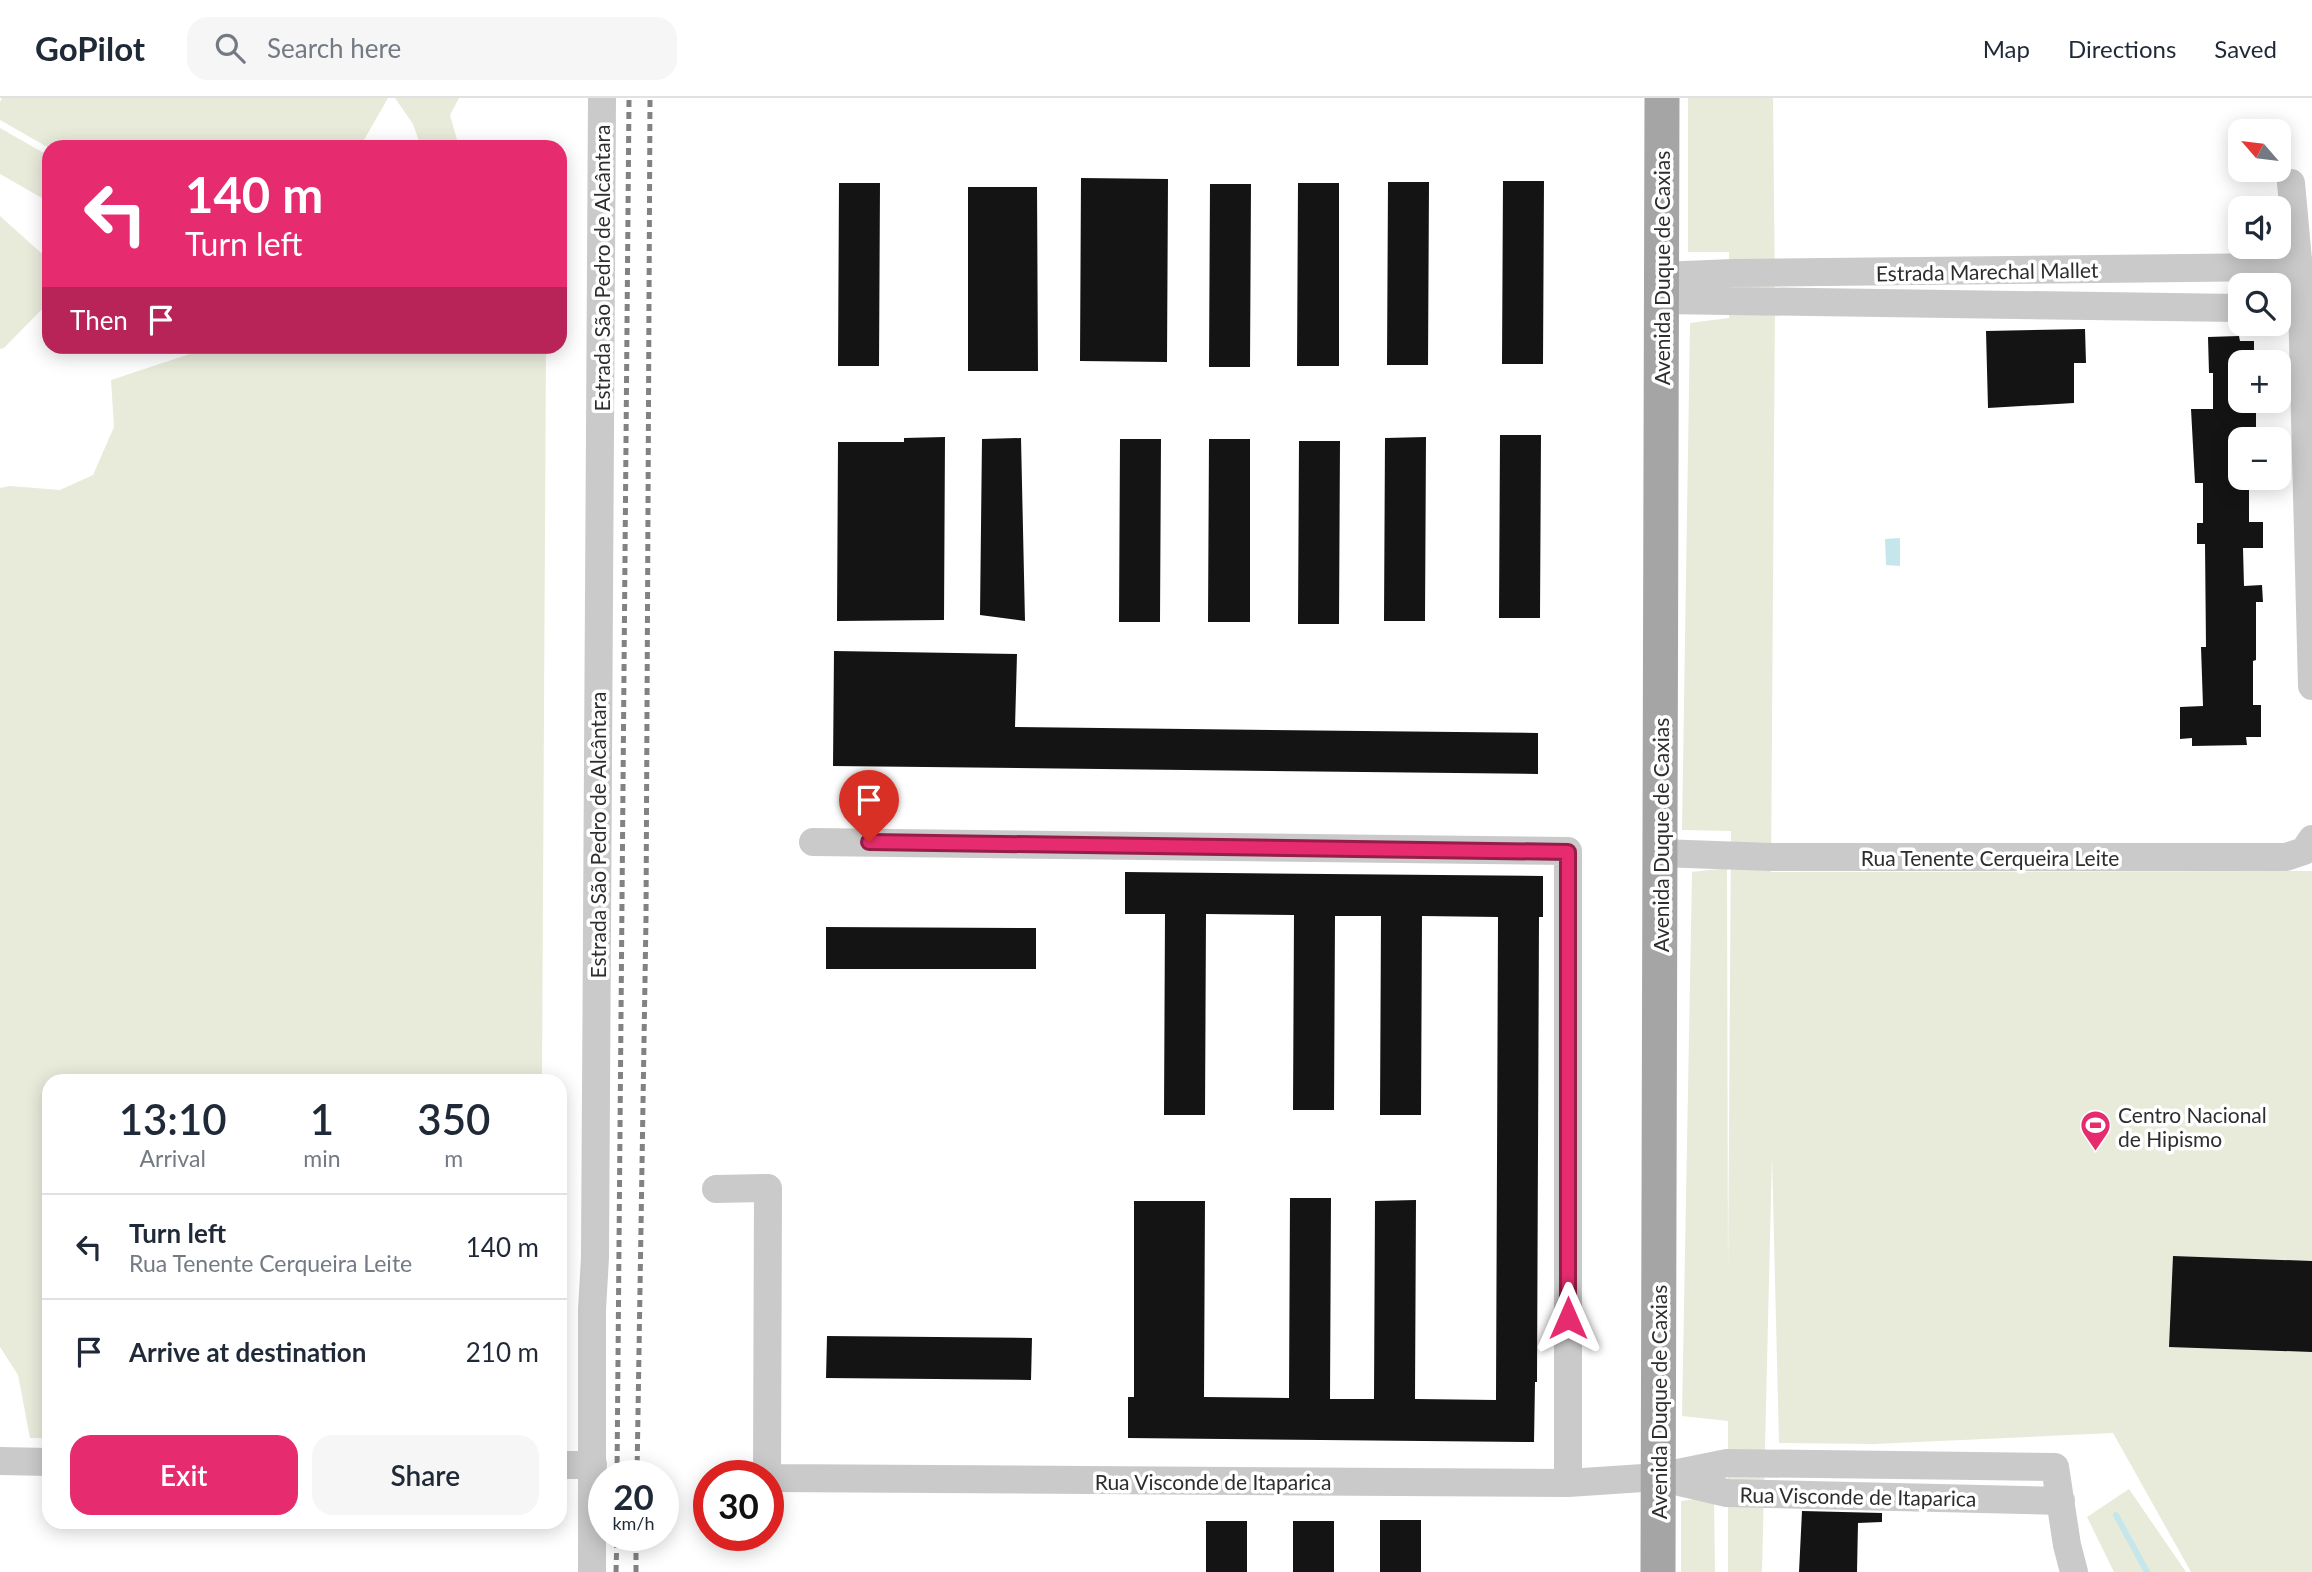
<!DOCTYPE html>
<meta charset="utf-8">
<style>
body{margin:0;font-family:Lato,sans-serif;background:#f6f6f7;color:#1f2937;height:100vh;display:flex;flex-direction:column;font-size:26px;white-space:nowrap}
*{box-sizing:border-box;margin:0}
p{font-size:23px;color:#747a83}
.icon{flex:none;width:38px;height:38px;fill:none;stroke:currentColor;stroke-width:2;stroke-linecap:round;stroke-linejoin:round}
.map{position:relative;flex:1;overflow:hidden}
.details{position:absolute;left:42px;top:976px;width:525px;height:455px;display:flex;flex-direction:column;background:#fff;border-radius:21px;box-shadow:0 4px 18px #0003}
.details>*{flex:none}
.guide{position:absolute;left:42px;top:42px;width:525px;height:214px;border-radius:21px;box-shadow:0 4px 18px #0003;background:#e62c6e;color:#fff;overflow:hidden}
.needle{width:46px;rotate:298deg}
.controls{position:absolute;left:2228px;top:21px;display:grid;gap:14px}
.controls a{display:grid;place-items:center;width:63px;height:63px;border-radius:14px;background:#fff;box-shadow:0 4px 18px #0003;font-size:35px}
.speed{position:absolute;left:588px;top:1362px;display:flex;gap:14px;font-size:35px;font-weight:700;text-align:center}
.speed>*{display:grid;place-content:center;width:91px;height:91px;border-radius:50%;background:#fff;box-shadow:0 4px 18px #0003;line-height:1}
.speed small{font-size:18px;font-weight:400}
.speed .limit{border:10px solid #d22;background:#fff;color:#111}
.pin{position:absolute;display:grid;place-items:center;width:60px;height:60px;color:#fff;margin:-72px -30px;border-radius:50% 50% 50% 0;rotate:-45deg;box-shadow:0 0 7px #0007}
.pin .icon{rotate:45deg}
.me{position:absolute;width:77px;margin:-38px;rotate:0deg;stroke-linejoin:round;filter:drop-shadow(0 0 5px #0008)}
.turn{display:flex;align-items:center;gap:24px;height:147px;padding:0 28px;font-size:32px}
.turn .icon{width:91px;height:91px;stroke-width:2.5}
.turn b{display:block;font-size:49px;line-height:60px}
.then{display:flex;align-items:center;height:66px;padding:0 28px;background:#0003;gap:14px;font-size:26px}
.eta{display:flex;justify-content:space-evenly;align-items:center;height:119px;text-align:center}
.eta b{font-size:42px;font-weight:600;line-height:49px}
.button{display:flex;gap:14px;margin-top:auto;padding:14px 28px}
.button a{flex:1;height:80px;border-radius:21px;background:#e62c6e;color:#fff;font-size:28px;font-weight:600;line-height:80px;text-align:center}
.button a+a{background:#f6f6f7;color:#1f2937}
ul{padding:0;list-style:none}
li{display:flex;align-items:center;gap:21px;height:105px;padding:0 28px;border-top:2px solid #e0e1e3}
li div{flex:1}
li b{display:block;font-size:26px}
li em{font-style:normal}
header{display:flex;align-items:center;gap:42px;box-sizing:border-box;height:98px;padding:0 35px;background:#fff;border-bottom:2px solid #e0e1e3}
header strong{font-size:33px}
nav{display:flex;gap:38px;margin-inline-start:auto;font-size:24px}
.search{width:490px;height:63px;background:#f6f6f7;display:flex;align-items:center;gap:18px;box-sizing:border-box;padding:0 24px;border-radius:21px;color:#747a83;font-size:26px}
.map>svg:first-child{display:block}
</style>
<header>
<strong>GoPilot</strong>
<div class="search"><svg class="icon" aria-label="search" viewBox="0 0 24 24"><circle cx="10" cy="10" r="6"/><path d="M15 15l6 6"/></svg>Search here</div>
<nav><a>Map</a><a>Directions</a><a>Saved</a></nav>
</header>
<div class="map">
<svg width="2312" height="1474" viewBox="0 0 2312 1474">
<rect width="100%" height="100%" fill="#fff"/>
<path fill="#e8ebda" d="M2,0h386l-28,49 -311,1 -49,-28v-18z
M395,0h64l-9,17 9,32h-38l-8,-23z
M1688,0h85l2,204 -4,570 541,-1v701h-121l-78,-139 -239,11 -95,-1 -7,-287 -10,416h-34v-151l-46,-5 10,-544 35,-4 1,408 3,-445 -49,-1 8,-507 39,-5v-66h-41z
M0,30l49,28v46l-49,-28z
M469,42h78v7h-77z
M0,118l49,44v42l-45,46 -4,1z
M211,249h335l-4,734 -493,1v356h-19l-12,-63 -18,-28v-859l10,-2 50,4 33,-15 21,-48 -3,-47z
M2129,1391l57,83h-72l-27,-55z
M1714,1399l1,75h-34v-71z"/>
<path fill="#c5e7eb" d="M1900,440v28l-14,-1 -1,-26z"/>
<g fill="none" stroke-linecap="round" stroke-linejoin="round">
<path stroke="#c5e7eb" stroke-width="6" d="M2116,1417l31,57"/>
</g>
<path fill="#141414" d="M1081,80l87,1 -1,183 -87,-1z
M1503,83h41l-1,183h-41z
M1388,84h41l-1,183h-41z
M839,85h41l-1,183h-41z
M1298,85h41v183h-42z
M1210,86h41l-1,183h-41z
M968,89h69l1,184h-70z
M2085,231l1,34h-12v40l-86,5 -2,-77z
M2239,238l1,5h14v21h-14v39h16v29h-16v48h9v44h14v26h-20l1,38 18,-1 1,17h-7v58l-3,1v44h8v32h-15l1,8 -55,1v-8l-12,1v-32l23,-1 -2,-59h5l-1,-103h-8v-21h6v-40h-8l-4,-74h22v-36h-4l-1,-36z
M1500,337h41l-1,183h-41z
M945,339l-1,183 -107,1 1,-179h66v-4z
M1426,339l-1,184h-41l1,-183z
M1021,340l4,183 -45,-6 2,-176z
M1120,341h41l-1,183h-41z
M1209,341h41v183h-42z
M1299,343h41l-1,183h-41z
M834,553l183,3 -2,73 523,6v41l-705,-8z
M1125,774l418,4v41h-4l-2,465h-2l-1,60 -406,-4v-41h6v-196h71l-1,196 85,1 1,-200h41l-1,201h44l1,-198 41,-1 -1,199 81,1 2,-483 -76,-1 -1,199h-41l1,-199h-46l-1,194h-41l1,-195 -88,-1 -1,201h-41l1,-201h-40z
M826,829l210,1v41h-210z
M2173,1158l139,5v91l-143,-5z
M827,1238l205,2 -1,42 -205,-2z
M1802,1413l80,2v9l-24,1 -1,49h-58z
M1380,1422h41v52h-41z
M1206,1423h41v51h-41z
M1293,1423h41v51h-41z"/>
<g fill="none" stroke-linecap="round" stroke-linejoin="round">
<path stroke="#cacaca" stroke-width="28" d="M2291,85l11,120 10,383
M1661,178l72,-3 542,-6 37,4
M1661,202l579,8
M813,744l755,9v632
M1660,755l111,4h515l18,-6 8,-12
M716,1091l52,-1 -1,287
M0,1363l49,1
M560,1367h33
M768,1380l800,5 90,-6 69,-14 328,4 12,78 7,27
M1667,1381l60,14 334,8
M592,1474v-263l3,-51 7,-1160"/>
<path stroke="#a5a5a5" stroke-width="35" d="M1658,1474l4,-1474"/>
<path stroke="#828282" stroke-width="5" stroke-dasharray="7 5" stroke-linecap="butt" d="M617,1377l12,-1377
M637,1377l9,-557 4,-820
M616,1474l1,-37
M636,1474v-37"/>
</g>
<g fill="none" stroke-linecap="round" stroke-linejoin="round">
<defs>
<path id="route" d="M869,744l699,10v466"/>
</defs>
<use href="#route" stroke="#961d48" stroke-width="18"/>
<use href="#route" stroke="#e62c6e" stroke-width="12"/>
</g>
<defs>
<symbol id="stadium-pin" viewBox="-11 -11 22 30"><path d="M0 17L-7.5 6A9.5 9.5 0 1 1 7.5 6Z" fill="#e62c6e" stroke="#fff"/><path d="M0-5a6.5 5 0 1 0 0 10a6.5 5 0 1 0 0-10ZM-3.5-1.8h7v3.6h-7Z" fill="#fff"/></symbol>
</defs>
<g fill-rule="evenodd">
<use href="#stadium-pin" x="2078" y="1010" width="35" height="47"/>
</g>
<g text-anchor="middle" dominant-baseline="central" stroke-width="7" stroke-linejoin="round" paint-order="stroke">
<g font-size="21" fill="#2d2d2d" stroke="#fff">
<text transform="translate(601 170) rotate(-90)">Estrada São Pedro de Alcântara</text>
<text transform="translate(1661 170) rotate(-90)">Avenida Duque de Caxias</text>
<text transform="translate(1987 173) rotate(-1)">Estrada Marechal Mallet</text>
<text transform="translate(597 737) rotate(-90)">Estrada São Pedro de Alcântara</text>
<text transform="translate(1660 737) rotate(-90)">Avenida Duque de Caxias</text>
<text x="1990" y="759">Rua Tenente Cerqueira Leite</text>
<text transform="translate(1658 1304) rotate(-90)">Avenida Duque de Caxias</text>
<text x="1213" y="1383">Rua Visconde de Itaparica</text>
<text transform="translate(1858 1398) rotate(1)">Rua Visconde de Itaparica</text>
</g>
<g font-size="21" fill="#2d2d2d" stroke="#fff" text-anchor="start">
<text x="2118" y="1016">Centro Nacional<tspan x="2118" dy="24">de Hipismo</tspan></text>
</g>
</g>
</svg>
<div class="controls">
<a><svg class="needle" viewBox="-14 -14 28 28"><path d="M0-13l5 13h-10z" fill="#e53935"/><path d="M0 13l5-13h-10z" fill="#747a83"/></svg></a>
<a><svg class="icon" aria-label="sound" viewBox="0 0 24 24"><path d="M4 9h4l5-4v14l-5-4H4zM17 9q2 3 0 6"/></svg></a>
<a><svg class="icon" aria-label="search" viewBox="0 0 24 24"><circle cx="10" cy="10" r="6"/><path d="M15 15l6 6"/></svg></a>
<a>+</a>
<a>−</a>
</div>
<div class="speed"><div>20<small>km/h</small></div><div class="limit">30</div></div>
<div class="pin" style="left:869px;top:744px;background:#d93025"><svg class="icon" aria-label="arrive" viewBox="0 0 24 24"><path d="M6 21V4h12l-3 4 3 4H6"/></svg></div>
<svg class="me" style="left:1568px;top:1220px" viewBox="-20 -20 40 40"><path d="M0-17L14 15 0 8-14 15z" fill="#e62c6e" stroke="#fff" stroke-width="4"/></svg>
<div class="guide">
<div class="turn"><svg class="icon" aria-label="left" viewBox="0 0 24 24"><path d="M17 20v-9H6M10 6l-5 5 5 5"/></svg><div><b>140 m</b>Turn left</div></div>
<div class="then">Then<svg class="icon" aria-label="arrive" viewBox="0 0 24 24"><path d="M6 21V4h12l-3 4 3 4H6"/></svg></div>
</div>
<section class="details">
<div class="eta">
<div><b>13:10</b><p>Arrival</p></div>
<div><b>1</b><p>min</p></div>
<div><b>350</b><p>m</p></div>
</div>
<ul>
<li><svg class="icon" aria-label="left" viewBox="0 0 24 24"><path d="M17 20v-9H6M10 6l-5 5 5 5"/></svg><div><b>Turn left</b><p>Rua Tenente Cerqueira Leite</p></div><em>140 m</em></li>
<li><svg class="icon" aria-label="arrive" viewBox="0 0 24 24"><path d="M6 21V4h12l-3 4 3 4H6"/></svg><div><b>Arrive at destination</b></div><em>210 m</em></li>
</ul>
<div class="button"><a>Exit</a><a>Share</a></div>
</section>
</div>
